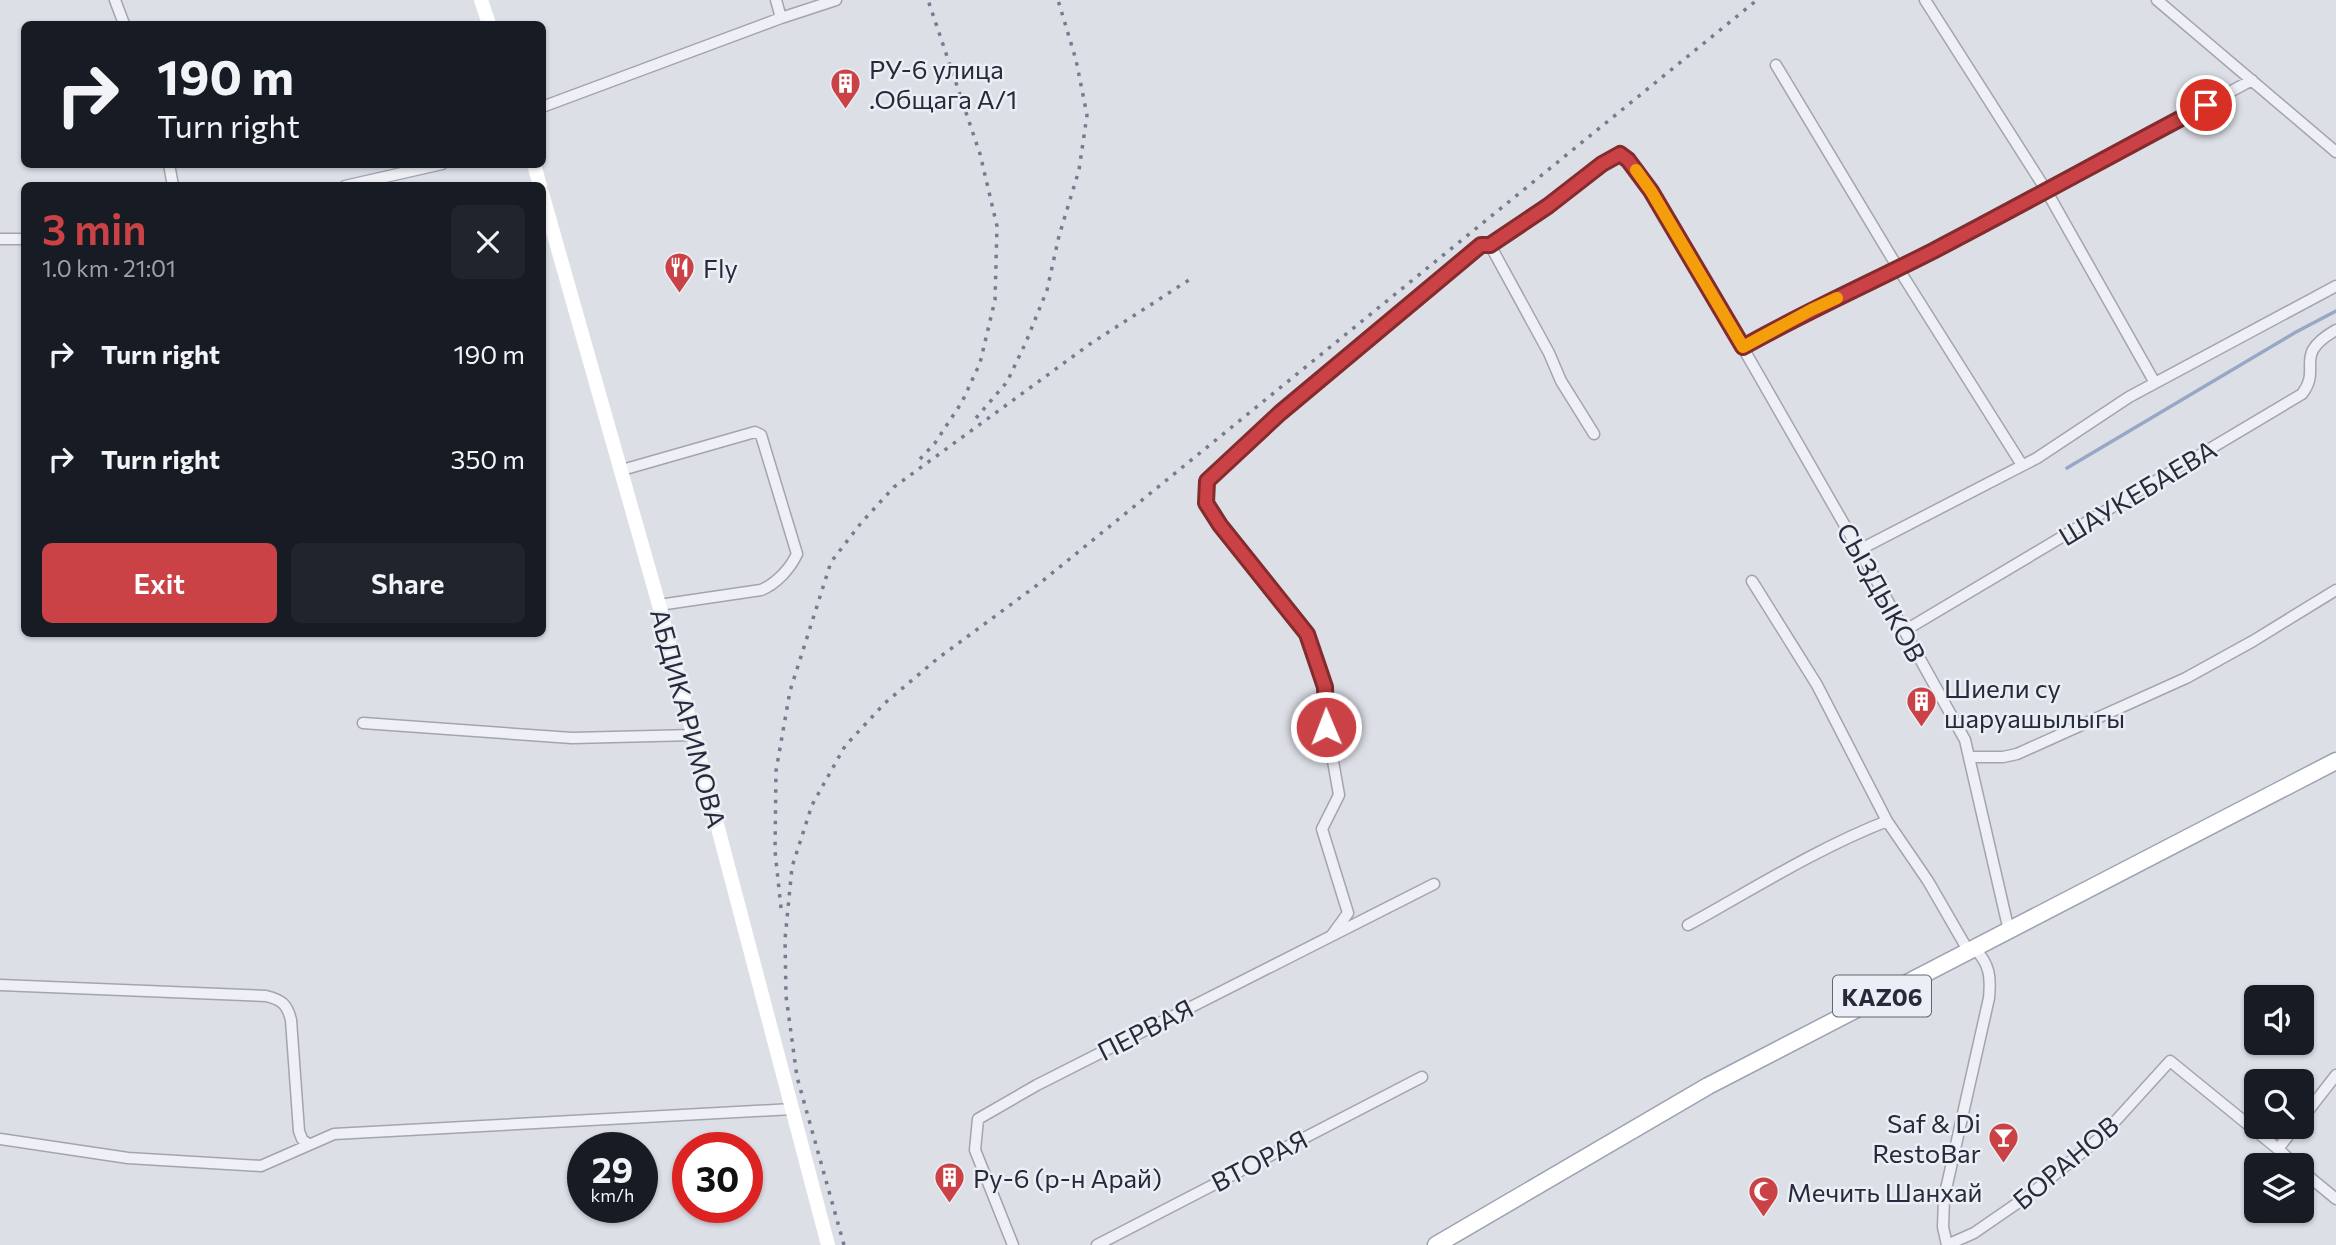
<!DOCTYPE html>
<meta charset="utf-8">
<style>
body{margin:0;font-family:Commissioner,sans-serif;background:#20242c;color:#f1f3f6;height:100vh;display:flex;flex-direction:column;font-size:26px;white-space:nowrap}
*{box-sizing:border-box;margin:0}
p{font-size:23px;color:#9ea1a6}
.icon{flex:none;width:38px;height:38px;fill:none;stroke:currentColor;stroke-width:2;stroke-linecap:round;stroke-linejoin:round}
.map{position:relative;flex:1;overflow:hidden}
.side{position:absolute;left:21px;top:182px;width:525px;height:455px;display:flex;flex-direction:column;background:#171b24;border-radius:10px;box-shadow:0 2px 5px #0004}
.side>*{flex:none}
.guide{position:absolute;left:21px;top:21px;width:525px;height:147px;border-radius:10px;box-shadow:0 2px 5px #0004;background:#171b24;color:#f1f3f6;overflow:hidden}
.fabs{position:absolute;left:2244px;top:985px;display:grid;gap:14px}
.fabs a{display:grid;place-items:center;width:70px;height:70px;border-radius:10px;background:#171b24;box-shadow:0 2px 5px #0004;font-size:35px}
.speed{position:absolute;left:567px;top:1132px;display:flex;gap:14px;font-size:35px;font-weight:700;text-align:center}
.speed>*{display:grid;place-content:center;width:91px;height:91px;border-radius:50%;background:#171b24;box-shadow:0 2px 5px #0004;line-height:1}
.speed small{font-size:18px;font-weight:400}
.speed .limit{border:10px solid #d22;background:#fff;color:#111}
.pin{position:absolute;display:grid;place-items:center;width:60px;height:60px;color:#fff;margin:-30px;border:4px solid #fff;border-radius:50%;box-shadow:0 2px 7px #0007}
.me{position:absolute;width:77px;margin:-38px;rotate:359deg;stroke-linejoin:round;filter:drop-shadow(0 0 5px #0008)}
.turn{display:flex;align-items:center;gap:24px;height:147px;padding:0 21px;font-size:32px}
.turn .icon{width:91px;height:91px;stroke-width:2.5}
.turn b{display:block;font-size:49px;line-height:60px}
.round{display:grid;place-items:center;flex:none;width:74px;height:74px;border-radius:10px;background:#20242c}
.summary{display:flex;align-items:center;justify-content:space-between;height:119px;padding:0 21px}
h1{font-size:42px;font-weight:600;line-height:52px;color:#ca4245}
.cta{display:flex;gap:14px;margin-top:auto;padding:14px 21px}
.cta a{flex:1;height:80px;border-radius:10px;background:#ca4245;color:#fff;font-size:28px;font-weight:600;line-height:80px;text-align:center}
.cta a+a{background:#20242c;color:#f1f3f6}
ul{padding:0;list-style:none}
li{display:flex;align-items:center;gap:21px;height:105px;padding:0 21px}
li div{flex:1}
li b{display:block;font-size:26px}
li em{font-style:normal}
.map>svg:first-child{display:block}
</style>
<div class="map">
<svg width="2336" height="1245" viewBox="0 0 2336 1245">
<rect width="100%" height="100%" fill="#dcdfe6"/>
<g fill="none" stroke-linecap="round" stroke-linejoin="round">
<path stroke="#97a8c6" stroke-width="3.5" d="M2067,468l229,-136 40,-21"/>
<defs>
<path id="street" d="M115,0l9,24
M776,0l5,18
M1925,0l121,190 109,193
M2157,0l179,152
M1776,65l122,203 124,197
M542,107l239,-89 55,-18
M169,164l4,22
M345,186l97,-22
M0,239h24
M1743,347c62,-35 127,-64 190,-96 107,-55 213,-114 319,-171
M1594,434l-33,-53 -12,-28 -59,-108c30,-22 61,-41 90,-62 14,-10 24,-23 40,-29l8,6 24,30 40,69 183,319 90,162 44,191
M622,470l133,-38 6,3 36,119c-7,15 -21,30 -36,36l-102,15
M1859,550l178,-92 92,-61 207,-111
M1752,581l65,104 70,136
M1904,631l398,-237c21,-27 -11,-38 34,-64
M363,723l209,15 122,-3
M1969,757h34l14,-3 169,-76 67,-37 83,-51
M1688,925c65,-36 130,-77 199,-104l41,60 41,71
M1332,935l16,-22 -26,-84 17,-34 -12,-68 -2,-40 -18,-53 -87,-109 -14,-22 1,-22c88,-83 181,-159 274,-236h9
M0,985l266,11c16,4 21,8 25,24l8,111 3,8 7,6
M2301,1120l35,-45
M2295,1127l-17,22 19,17
M0,1139l128,19 133,8 73,-32 458,-25
M2301,1170l35,29
M1013,1245l-38,-95 3,-31 59,-34 397,-201
M1097,1245l325,-168
M1947,1245l27,-12 58,-40 69,-56 69,-76 108,88
M1947,1245l-4,-18 1,-29 45,-200c2,-21 1,-34 -15,-50"/>
<path id="primary" d="M1436,1245l272,-159 628,-325"/>
</defs>
<use href="#street" stroke="#a2a5b0" stroke-width="13"/>
<use href="#primary" stroke="#9ca2b1" stroke-width="19"/>
<use href="#street" stroke="#eff0f5" stroke-width="10"/>
<path stroke="#fff" stroke-width="14" d="M481,0l8,24
M534,164l6,22
M542,193l119,419 167,633"/>
<use href="#primary" stroke="#fff" stroke-width="16"/>
<path stroke="#767c8f" stroke-width="3.5" stroke-dasharray="3.5 7" stroke-linecap="butt" d="M976,418l31,-36 19,-40 21,-52 12,-54 20,-66 8,-55 -11,-55 -18,-60
M920,459l15,-16 27,-41 18,-39 15,-63 2,-74 -17,-72 -52,-154
M781,908l-6,-57 1,-80 14,-80 41,-129 30,-39 33,-36 196,-143 102,-66
M844,1245l-47,-168 -11,-81 -1,-57 7,-72 20,-62 33,-59 40,-43 52,-44 103,-76 717,-583"/>
</g>
<g fill="none" stroke-linecap="round" stroke-linejoin="round">
<defs>
<path id="route" d="M1326,727l-1,-40 -18,-53 -87,-109 -14,-22 1,-22 73,-68 201,-168h9l58,-39 54,-42 18,-10 8,6 23,31 92,156c62,-35 127,-64 190,-96 92,-48 182,-98 273,-146"/>
</defs>
<use href="#route" stroke="#832b2d" stroke-width="18"/>
<use href="#route" stroke="#ca4245" stroke-width="12"/>
<path stroke="#f59e0b" stroke-width="12" d="M1636,170l15,21 92,156 68,-37 26,-12"/>
</g>
<defs>
<symbol id="building-pin" viewBox="-11 -11 22 30"><path d="M0 17L-7.5 6A9.5 9.5 0 1 1 7.5 6Z" fill="#ca4245" stroke="#ebeef4"/><path d="M-4-6H4V6H1V3H-1V6H-4ZM-2.5-4.3h1.7v1.8h-1.7ZM.8-4.3h1.7v1.8H.8ZM-2.5-1h1.7V.8h-1.7ZM.8-1h1.7V.8H.8Z" fill="#fff"/></symbol>
<symbol id="restaurant-pin" viewBox="-11 -11 22 30"><path d="M0 17L-7.5 6A9.5 9.5 0 1 1 7.5 6Z" fill="#ca4245" stroke="#ebeef4"/><path d="M-5-6h1v4h1v-4h1v4h1v-4h1v5L-1.5 .5V6h-2V.5L-5-1ZM5-6V6H3V1.5H1.5Q1.5-4 5-6Z" fill="#fff"/></symbol>
<symbol id="bar-pin" viewBox="-11 -11 22 30"><path d="M0 17L-7.5 6A9.5 9.5 0 1 1 7.5 6Z" fill="#ca4245" stroke="#ebeef4"/><path d="M-6-5H6L.8 .8V4.5H3.5V6h-7V4.5H-.8V.8Z" fill="#fff"/></symbol>
<symbol id="mosque-pin" viewBox="-11 -11 22 30"><path d="M0 17L-7.5 6A9.5 9.5 0 1 1 7.5 6Z" fill="#ca4245" stroke="#ebeef4"/><path d="M3.5-4.9A6 6 0 1 0 3.5 4.9A5 5 0 1 1 3.5-4.9Z" fill="#fff"/></symbol>
</defs>
<g fill-rule="evenodd">
<use href="#building-pin" x="828" y="66" width="35" height="47"/>
<use href="#restaurant-pin" x="662" y="250" width="35" height="47"/>
<use href="#building-pin" x="1904" y="684" width="35" height="47"/>
<use href="#bar-pin" x="1986" y="1120" width="35" height="47"/>
<use href="#building-pin" x="932" y="1160" width="35" height="47"/>
<use href="#mosque-pin" x="1746" y="1174" width="35" height="47"/>
</g>
<g text-anchor="middle" dominant-baseline="central" stroke-width="5" stroke-linejoin="round" paint-order="stroke">
<rect fill="#ebeef4" stroke="#616673" stroke-width="2" x="1833" y="975.5" width="98" height="41" rx="5"/>
<g font-size="24" font-weight="bold" fill="#262b3c">
<text x="1882" y="996">KАZ06</text>
</g>
<g font-size="26" fill="#262b3c" stroke="#ebeef4" text-anchor="start">
<text x="869" y="68">РУ-6 улица<tspan x="869" dy="30">.Общага А/1</tspan></text>
<text x="703" y="267">Fly</text>
<text x="1944" y="687">Шиели су<tspan x="1944" dy="30">шаруашылыгы</tspan></text>
<text x="1981" y="1122" text-anchor="end">Saf &amp; Di<tspan x="1981" dy="30">RestoBar</tspan></text>
<text x="973" y="1177">Ру-6 (р-н Арай)</text>
<text x="1787" y="1191">Мечить Шанхай</text>
</g>
<g font-size="26" fill="#262b3c" stroke="#ebeef4">
<text transform="translate(2137 492) rotate(-31)">ШАУКЕБАЕВА</text>
<text transform="translate(1882 592) rotate(61)">СЫЗДЫКОВ</text>
<text transform="translate(689 718) rotate(75)">АБДИКАРИМОВА</text>
<text transform="translate(1145 1029) rotate(-27)">ПЕРВАЯ</text>
<text transform="translate(1259 1160) rotate(-27)">ВТОРАЯ</text>
<text transform="translate(2065 1162) rotate(-40)">БОРАНОВ</text>
</g>
</g>
</svg>
<div class="fabs">
<a><svg class="icon" aria-label="sound" viewBox="0 0 24 24"><path d="M4 9h4l5-4v14l-5-4H4zM17 9q2 3 0 6"/></svg></a>
<a><svg class="icon" aria-label="search" viewBox="0 0 24 24"><circle cx="10" cy="10" r="6"/><path d="M15 15l6 6"/></svg></a>
<a><svg class="icon" aria-label="layers" viewBox="0 0 24 24"><path d="M12 4l9 5-9 5-9-5zM3 14l9 5 9-5"/></svg></a>
</div>
<div class="speed"><div>29<small>km/h</small></div><div class="limit">30</div></div>
<div class="pin" style="left:2206px;top:105px;background:#d93025"><svg class="icon" aria-label="arrive" viewBox="0 0 24 24"><path d="M6 21V4h12l-3 4 3 4H6"/></svg></div>
<svg class="me" style="left:1326px;top:727px" viewBox="-20 -20 40 40"><circle r="17" fill="#ca4245" stroke="#fff" stroke-width="3"/><path d="M0-11L8 9 0 5-8 9z" fill="#fff"/></svg>
<div class="guide">
<div class="turn"><svg class="icon" aria-label="right" viewBox="0 0 24 24"><path d="M7 20v-9h11M14 6l5 5-5 5"/></svg><div><b>190 m</b>Turn right</div></div>
</div>
<section class="side">
<div class="summary"><div><h1>3 min</h1><p>1.0 km · 21:01</p></div><a class="round"><svg class="icon" aria-label="close" viewBox="0 0 24 24"><path d="M6 6l12 12M18 6L6 18"/></svg></a></div>
<ul>
<li><svg class="icon" aria-label="right" viewBox="0 0 24 24"><path d="M7 20v-9h11M14 6l5 5-5 5"/></svg><div><b>Turn right</b></div><em>190 m</em></li>
<li><svg class="icon" aria-label="right" viewBox="0 0 24 24"><path d="M7 20v-9h11M14 6l5 5-5 5"/></svg><div><b>Turn right</b></div><em>350 m</em></li>
</ul>
<div class="cta"><a>Exit</a><a>Share</a></div>
</section>
</div>
